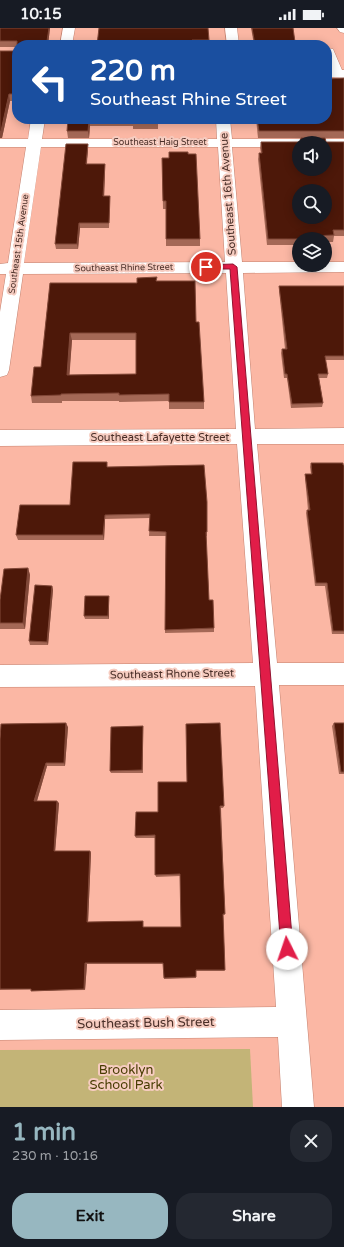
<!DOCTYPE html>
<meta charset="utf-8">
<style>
body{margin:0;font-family:"Varela Round",sans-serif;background:#242831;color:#f1f3f6;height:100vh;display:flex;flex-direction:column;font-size:15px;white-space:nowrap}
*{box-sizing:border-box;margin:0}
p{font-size:13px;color:#9ea1a6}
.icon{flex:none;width:22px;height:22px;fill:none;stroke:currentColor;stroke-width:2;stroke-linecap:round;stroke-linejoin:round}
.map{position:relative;height:1079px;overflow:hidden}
.drawer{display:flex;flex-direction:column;background:#171b24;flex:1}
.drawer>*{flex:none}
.top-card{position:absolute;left:12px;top:12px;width:320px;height:84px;border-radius:16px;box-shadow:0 2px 10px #0003;background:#1a4fa0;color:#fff;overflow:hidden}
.buttons{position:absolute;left:292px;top:108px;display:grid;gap:8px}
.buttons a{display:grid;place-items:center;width:40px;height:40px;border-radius:50%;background:#171b24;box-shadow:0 2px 10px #0003;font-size:20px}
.pin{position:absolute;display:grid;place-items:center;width:34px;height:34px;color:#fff;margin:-17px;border:2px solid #fff;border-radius:50%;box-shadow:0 1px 4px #0007}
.me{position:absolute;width:44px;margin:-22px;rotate:356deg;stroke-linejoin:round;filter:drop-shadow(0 0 3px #0008)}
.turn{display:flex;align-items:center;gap:14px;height:84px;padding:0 12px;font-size:18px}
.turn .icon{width:52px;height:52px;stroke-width:2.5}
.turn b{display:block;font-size:28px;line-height:34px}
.round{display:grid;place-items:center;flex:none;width:42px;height:42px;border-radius:16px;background:#242831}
.summary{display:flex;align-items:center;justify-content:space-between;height:68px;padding:0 12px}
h1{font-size:24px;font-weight:700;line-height:30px;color:#97b7c0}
.cta{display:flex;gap:8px;margin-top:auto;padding:8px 12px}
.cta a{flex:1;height:46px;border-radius:16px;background:#97b7c0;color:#111;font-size:16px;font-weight:700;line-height:46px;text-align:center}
.cta a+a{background:#242831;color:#f1f3f6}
.status{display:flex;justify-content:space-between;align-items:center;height:28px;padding:0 20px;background:#171b24;direction:ltr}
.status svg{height:11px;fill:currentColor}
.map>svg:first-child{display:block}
</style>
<div class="status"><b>10:15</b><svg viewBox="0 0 49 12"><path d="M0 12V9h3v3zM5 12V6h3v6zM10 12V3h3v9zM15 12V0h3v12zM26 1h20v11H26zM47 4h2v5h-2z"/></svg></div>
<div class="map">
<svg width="344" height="1079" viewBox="0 0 344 1079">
<rect width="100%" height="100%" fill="#fbb7a4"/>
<path fill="#c3b477" d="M250,1021l3,58h-253v-57z"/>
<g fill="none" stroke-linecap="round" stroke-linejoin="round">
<defs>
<path id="minor" d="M63,0h12l-3,17h-12z
M225,0h12l2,17h-12z
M337,0h7v5l-4,-1z
M327,20l6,1 9,21h2v8l-12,-1c-6,-9 -5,-18 -5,-29z
M31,91h14l-3,20h175l-1,-20h14l2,20h112v8h-19v-4h-26v4h-67l10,115h57v3h26v-3h19v10l-101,1 12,156 89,-1v16h-87l20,219h67v22h-65l35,422h-32l-4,-70 -278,3v-30l276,-3 -21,-321 -255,1v-22l253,-2 -16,-219 -237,2v-16l236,-1 -10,-156 -203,1 -14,96 -2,5 -7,2v-65l6,-38h-6v-10l8,-1 18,-116h-26v-8h28zM41,119h177l7,115 -201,1z"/>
</defs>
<use href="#minor" stroke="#c38371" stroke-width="1"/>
<use href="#minor" fill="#fff" fill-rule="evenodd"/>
</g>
<path fill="#a46856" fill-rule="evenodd" d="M0,0h50l-2,17h-31v2h-17z
M99,0l110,12v5h-112z
M251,0h42l2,14v3h-41z
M17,23v42l-1,8h-6l-8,37h-2z
M344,50v60h-86l-2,-19h71z
M68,91h90v10h-25v-3h-43l-1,12h-21l-1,-7z
M261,114h83v94h-10l-1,6h-8v-3h-26v6h-32l-9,-86 1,-6h2l-1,-5z
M88,120l-1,16h18l-1,32 6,5 -1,27h-29l-2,21h-22l-1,-5z
M162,130l38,81v7h-34v-37h-3z
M157,253l39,41 8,80v7h-35v-8l-50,1v-1h-57v2h-30l-1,-7 10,-29 9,-84h87zM72,312h64v34l-67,1z
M279,258h65v74h-19l3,14 -1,4h-8l4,25 -1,4 -31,1 -4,-30h-3l-3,-25 1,-4h3l-6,-59z
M311,435l33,2v169h-12l-7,-48h-10l-9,-73 1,-3h1l-3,-32v-4h6l-1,-7z
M108,439l99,65v4h-1l3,64 5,28v4l-49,1 1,-97h-17l1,-18 -45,1 -1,21h-86l-2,-5 54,-30z
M28,540l2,7 -5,54h-25v-29z
M52,558l1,4 -5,55h-18l-1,-4z
M109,571v20h-24l-1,-3z
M334,695h10v51h-5l-7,-48z
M68,699l-3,39h-18l-10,35 22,2 -4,48h35l1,2 -3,69 55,1v4h38l-1,-51 -24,1 -1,-39h-19l-1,-2 23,-24 66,-6 -1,2h-2l4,106 -1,1h-1l2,55 -1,1h-28v7l-32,1 -1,-15h-76l-2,26 -52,1h-2v-2l-31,1v-251z
M143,701v44h-32l-1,-2z"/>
<path fill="#814838" d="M49,0h1l-2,17h-1v-4z
M17,55v10l-1,8 -2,-7z
M9,66l1,7 -8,37h-2v-6z
M89,92l1,6 -1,12 -1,-7z
M88,116v4l-2,21v-5z
M105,136v5l-1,32 -1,-5z
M79,195l1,5 -2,21 -1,-5z
M70,305l2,7 -3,42 -2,-7z
M105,487v4l-1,21 -1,-5z
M28,540l2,7 -5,54 -2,-6z
M52,558l1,4 -5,55 -1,-3z
M109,568v23l-1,-3z
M66,695l2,4 -3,39 -1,-3z
M46,735l1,3 -11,38 -2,-3z
M57,773l2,2 -4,50 -1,-2z
M90,823l1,2 -3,70 -1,-1z
M85,935l2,1 -2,26 -1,-1z"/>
<path fill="#4d1809" stroke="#814838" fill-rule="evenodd" d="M0,0h49l-2,13h-21v4h-9v-4h-17z
M99,0h109l1,12h-17v5h-95z
M252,0h41l2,14h-9v3h-31z
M0,23h17v32l-3,11h-5l-8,37 -1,1z
M344,50v53h-85l-2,-12h70v-40z
M68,91h90v3h-25v-3l-44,1 -1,11h-21z
M301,110h24l1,4h18v88h-11l1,5 -22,1 1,3h-45l-9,-86h3l-1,-11h39zM299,115h26v26h-26zM299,163h26v26h-26z
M66,116h22l-2,20h19l-2,32h7l-1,27h-30l-2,21h-22z
M169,124h19v2h8l4,85h-34v-38h-3l-1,-43h7z
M157,249l-1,4h39l1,41h3l5,80h-35v-8l-50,1v-2l-58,1v1l-30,1 3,-29h7l9,-84h87v-5zM70,305h66v41l-69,1z
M279,258h65v70h-19l3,18h-10l5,29 -31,1 -5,-30h-2l-3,-25h5z
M73,434h34v5l97,-2 3,37v30h-1l3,68h4l1,28 -49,2 1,-98 -17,-1 1,-17 -45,1 -2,20h-87l4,-30h50z
M311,435h32v2h1v166h-11l-6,-48h-11l-9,-73h3l-5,-36h7z
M28,540l-5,55h-23v-23l4,-31z
M35,557l17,1 -5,56 -18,-1z
M85,568h24l-1,20h-24z
M66,695l-2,40h-18l-12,38h23l-3,50h36l-3,71 56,-1v6h38l-1,-53 -25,1v-40l-20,1 1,-24h22v-30h29l-1,-58 34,-1 4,83h-4l5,108h-2l2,56h-29v7l-32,1 -1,-15h-78l-1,26 -53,2v-2h-31v-250l1,-15z
M334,695h10v49h-3z
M143,698l-1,44 -32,1 1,-44z"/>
<path fill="#e11d48" stroke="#92132f" d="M233,236l4,3 56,682 -2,4 -4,2 -4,-2 -2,-4 -51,-680h-24l-3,-2 3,-2z"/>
<g text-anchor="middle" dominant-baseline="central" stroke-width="4" stroke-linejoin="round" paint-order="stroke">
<g font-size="9" fill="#4a2f28" stroke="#f6ccc0">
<text x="160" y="114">Southeast Haig Street</text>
<text transform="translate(19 216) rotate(-82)">Southeast 15th Avenue</text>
<text transform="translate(124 240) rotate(-1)">Southeast Rhine Street</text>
</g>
<g font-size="11" fill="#4a2f28" stroke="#f6ccc0">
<text transform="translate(228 166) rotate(-94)">Southeast 16th Avenue</text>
<text x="160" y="409">Southeast Lafayette Street</text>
<text transform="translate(172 646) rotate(-1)">Southeast Rhone Street</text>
</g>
<g font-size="13" fill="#4a2f28" stroke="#f6ccc0">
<text transform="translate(146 995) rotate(-1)">Southeast Bush Street</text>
</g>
<g font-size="13" fill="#473b01" stroke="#f6ccc0">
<text x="126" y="1042">Brooklyn<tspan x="126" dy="15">School Park</tspan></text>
</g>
</g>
</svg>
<div class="buttons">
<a><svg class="icon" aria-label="sound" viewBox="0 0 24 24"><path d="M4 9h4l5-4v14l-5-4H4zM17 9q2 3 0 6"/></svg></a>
<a><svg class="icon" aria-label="search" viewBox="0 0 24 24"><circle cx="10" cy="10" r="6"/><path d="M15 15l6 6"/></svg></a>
<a><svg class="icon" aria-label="layers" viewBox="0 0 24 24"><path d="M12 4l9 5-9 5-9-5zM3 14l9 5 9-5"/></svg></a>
</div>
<div class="pin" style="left:206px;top:239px;background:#d93025"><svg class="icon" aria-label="arrive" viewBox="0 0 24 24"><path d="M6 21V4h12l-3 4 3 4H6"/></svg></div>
<svg class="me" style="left:287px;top:921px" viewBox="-20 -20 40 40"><circle r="19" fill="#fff"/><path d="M0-13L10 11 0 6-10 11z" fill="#e11d48"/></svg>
<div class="top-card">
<div class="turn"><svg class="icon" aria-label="left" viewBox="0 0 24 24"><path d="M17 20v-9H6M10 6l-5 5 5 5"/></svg><div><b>220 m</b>Southeast Rhine Street</div></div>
</div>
</div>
<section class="drawer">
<div class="summary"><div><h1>1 min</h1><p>230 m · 10:16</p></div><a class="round"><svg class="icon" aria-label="close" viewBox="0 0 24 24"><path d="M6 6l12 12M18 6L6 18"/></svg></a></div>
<div class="cta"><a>Exit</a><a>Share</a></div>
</section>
